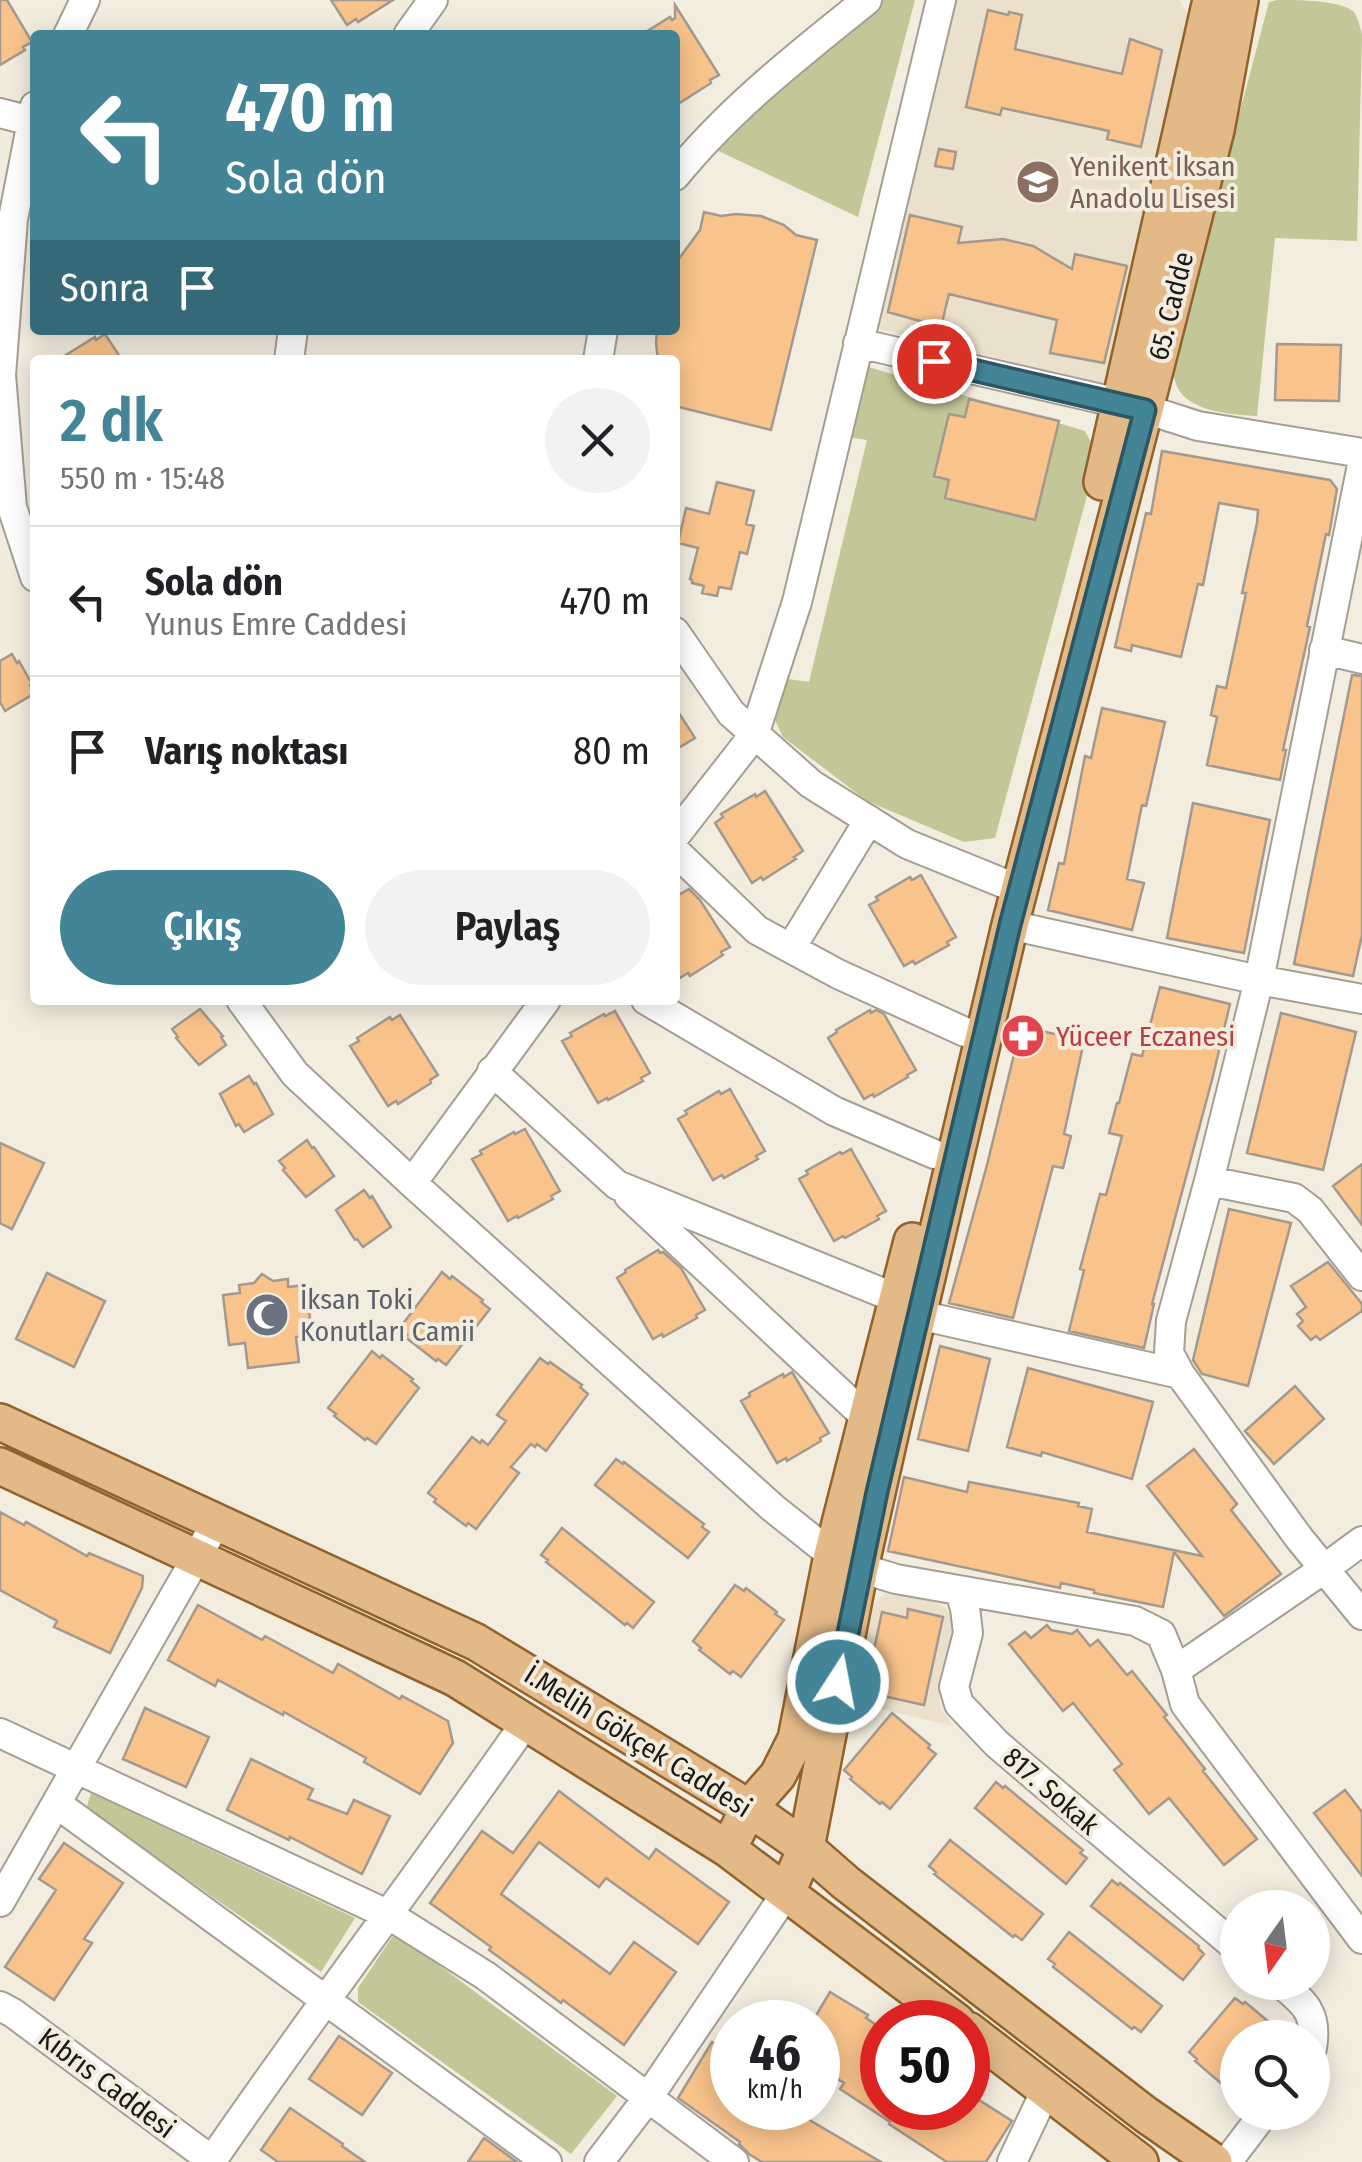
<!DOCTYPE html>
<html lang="tr">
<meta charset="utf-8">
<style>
body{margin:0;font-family:"Fira Sans Condensed",sans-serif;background:#f2f2f2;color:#202124;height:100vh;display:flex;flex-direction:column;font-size:38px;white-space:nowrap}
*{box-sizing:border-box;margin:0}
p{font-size:32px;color:#757577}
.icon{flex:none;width:55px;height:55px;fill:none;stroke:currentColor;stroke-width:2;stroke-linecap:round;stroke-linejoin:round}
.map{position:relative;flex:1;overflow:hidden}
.panel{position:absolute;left:30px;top:355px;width:650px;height:650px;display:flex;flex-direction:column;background:#fff;border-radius:10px;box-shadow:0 5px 25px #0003}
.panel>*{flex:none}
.hud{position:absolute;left:30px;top:30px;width:650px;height:305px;border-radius:10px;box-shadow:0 5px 25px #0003;background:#438496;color:#fff;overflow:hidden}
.needle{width:65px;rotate:194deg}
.fabs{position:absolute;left:1220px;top:1890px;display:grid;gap:20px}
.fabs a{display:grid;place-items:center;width:110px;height:110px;border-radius:50%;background:#fff;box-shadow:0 5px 25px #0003;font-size:50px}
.speed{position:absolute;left:710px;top:2000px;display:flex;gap:20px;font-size:50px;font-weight:700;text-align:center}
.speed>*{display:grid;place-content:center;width:130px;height:130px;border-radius:50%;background:#fff;box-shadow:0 5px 25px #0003;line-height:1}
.speed small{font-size:25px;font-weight:400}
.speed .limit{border:15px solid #d22;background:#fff;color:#111}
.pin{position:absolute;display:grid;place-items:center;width:85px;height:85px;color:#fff;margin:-42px;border:5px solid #fff;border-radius:50%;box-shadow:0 2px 10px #0007}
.me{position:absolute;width:110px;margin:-55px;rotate:11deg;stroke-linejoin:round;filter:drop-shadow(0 0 8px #0008)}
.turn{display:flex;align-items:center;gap:35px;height:210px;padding:0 30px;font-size:45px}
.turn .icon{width:130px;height:130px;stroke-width:2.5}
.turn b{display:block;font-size:70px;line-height:85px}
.then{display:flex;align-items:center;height:95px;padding:0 30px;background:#0003;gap:20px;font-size:38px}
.round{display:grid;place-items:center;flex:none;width:105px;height:105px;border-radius:52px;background:#f2f2f2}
.overview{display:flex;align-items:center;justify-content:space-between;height:170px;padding:0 30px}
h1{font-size:60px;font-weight:600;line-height:75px;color:#438496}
.cta{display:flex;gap:20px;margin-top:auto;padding:20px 30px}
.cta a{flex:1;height:115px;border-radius:60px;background:#438496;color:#fff;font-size:40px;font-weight:600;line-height:115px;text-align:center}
.cta a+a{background:#f2f2f2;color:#202124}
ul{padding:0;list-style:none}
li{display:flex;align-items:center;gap:30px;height:150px;padding:0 30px;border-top:2px solid #e0e0e0}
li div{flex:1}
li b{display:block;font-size:38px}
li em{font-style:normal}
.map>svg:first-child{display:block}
</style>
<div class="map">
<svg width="1362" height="2162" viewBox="0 0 1362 2162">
<rect width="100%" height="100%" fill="#f3eddf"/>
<path fill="#eae0cb" d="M955,0h224l22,35 -85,352 -241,-59z
M895,1592l37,8 11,6 9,10 1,18 -14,65 2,9 12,18 -104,-25 18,-80 7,-17 9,-9z"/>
<path fill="#c3c697" d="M880,0h35l-57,217 -150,-71z
M1277,0c20,0 65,0 77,12 4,6 6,15 8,23l-5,206 -82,-3 -18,178c-22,-1 -65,-4 -78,-26 -3,-4 -4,-10 -6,-16l44,-177 52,-195z
M865,366l220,65 6,11 1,35 -97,361 -31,4 -97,-41 -84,-64 -8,-17 13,-41 21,3 58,-242 -19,-3z
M91,1793l264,125 -34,54 -235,-163z
M395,1933l222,163 -46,58 -213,-152v-14z"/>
<path fill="#f9c38c" stroke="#a4998e" stroke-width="2.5" d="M0,0h7l25,42 -9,5 2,3 -25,15z
M331,0h62l-35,22 -2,-3 -9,6z
M675,5l44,70 -9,5 1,3 -36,23v-71h-34l29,-18 2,3 3,-2z
M988,10l20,5 1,-3 13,3 -7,34 107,25 8,-35 32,11 -21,97 -34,-8 2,-8 -107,-23 -2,7 -34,-8z
M939,149l17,3 -3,17 -18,-3z
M704,212l17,4 15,-2 25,2 23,9 12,10 21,5 -46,190 -96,-24v-46h-17l-2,-17 1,-13h18v-66l25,-34z
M910,215l52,12 -4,16 45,-4 30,7 39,23 3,-15 52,12 -23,97 -54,-10 7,-33 -108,-26 -8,33 -53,-15z
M105,334l17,26h-64l37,-23 1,3z
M1277,344l64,1 -2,56 -64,-1z
M969,399l90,22 -24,99 -90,-22 4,-18 -15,-4 15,-62 16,3z
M1162,451l168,29 7,9 -8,46 -3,-1 -19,92 3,1 -27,123h3l-6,30 -73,-15 10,-48 -6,-2 6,-29 9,2 20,-95h-4l15,-70 1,-13 -39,-7 -16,82 -5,-1 -17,73 -49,-12 -1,6 -16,-4 31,-134 5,1z
M717,482l37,9 -8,33 8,2 -7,28 -7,-2 -9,37 -12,-2 -2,9 -15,-3 2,-7 -12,-3v-3l-2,-1 8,-31 -20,-5 8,-35 23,6z
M12,654l5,9 2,-2 13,23 -2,1 5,8 -30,18 -5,-9v-41z
M1352,675l10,1v259l-9,41 -59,-12z
M675,707l20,31 -20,12z
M1102,708l63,14 -19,84 -4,-1 -15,74 17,4 -12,47 -84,-20 11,-47 5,1 21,-108 6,2z
M765,791l38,60 -9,6 2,2 -33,21 -2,-3 -9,6 -37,-60 8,-6 -2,-3 34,-20 1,3z
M1193,803l77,17 -26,133 -77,-15z
M921,875l35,62 -9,5 2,3 -34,19 -2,-3 -9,5 -35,-61 9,-5 -2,-3 34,-20 2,3z
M689,889l11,11 30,47 -9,5 2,3 -33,21 -2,-3 -13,8v-84z
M1160,987l70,17 -17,72 -61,228h2l-10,44 -75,-17 15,-61 -4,-1 20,-75 6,1 16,-59 -13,-3 8,-30h2l13,-49 10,2z
M200,1009l23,27 -2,1 5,8 -27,20 -23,-27 2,-1 -6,-8z
M870,1010l1,3 5,-3 8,4 32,56 -9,5 1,2 -34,20 -1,-3 -9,5 -36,-61 9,-6 -1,-2z
M615,1011l35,62 -9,5 2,3 -35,19 -1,-2 -9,5 -36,-62 10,-5 -2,-3 34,-19 1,2z
M1281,1013l75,19 -33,138 -76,-17z
M400,1015l38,60 -8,5 1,3 -33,21 -2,-3 -8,5 -38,-60 9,-5 -2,-3 33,-21 2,3z
M1021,1026l63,15 -20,93 7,2 -8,32 -10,-2 -40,152 -64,-15 38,-138z
M249,1076l5,8 2,-1 17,31 -29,18 -5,-8 -3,2 -16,-32z
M730,1089l35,62 -9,5 2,3 -34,19 -2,-3 -9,5 -35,-61 9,-5 -2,-3 34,-20 2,3z
M525,1129l35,62 -9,5 2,3 -35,19 -1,-2 -9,5 -36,-62 10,-5 -2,-3 34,-19 1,2z
M307,1140l5,8 2,-1 20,29 -28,21 -23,-27 2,-2 -6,-7z
M0,1143l44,20 -32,66 -12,-6z
M851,1149l35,62 -9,5 2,3 -34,19 -2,-2 -9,5 -35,-62 9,-5 -2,-3 34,-19 2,2z
M1362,1164v61l-29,-39z
M364,1190l6,8 2,-2 19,31 -28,20 -6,-8 -2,1 -19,-30z
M1229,1209l62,14 -43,163 -46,-12 -9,-14z
M658,1250l2,3 3,-1 18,16 24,42 -9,5 1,3 -34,19 -1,-3 -9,5 -36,-61 9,-6 -1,-2z
M1328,1262l34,42v7l-42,29 -4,-4 -5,4 -13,-14 5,-5 -6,-7 9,-7 -15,-21z
M442,1272l8,7 2,-3 31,24 -2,2 9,7 -44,56 -8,-6 -2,2 -31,-24 2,-2 -8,-6z
M47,1273l58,28 -31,66 -58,-28z
M262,1274l11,7 15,-2v8l18,-2 6,50 -16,2 3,25 -51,6 -3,-25 -16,2 -6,-50 17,-2 -1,-8 15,-2z
M940,1346l50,13 -22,92 -50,-12z
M372,1351l8,7 2,-3 31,24 -2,2 8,7 -43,56 -9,-6 -2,2 -31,-24 2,-2 -8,-6z
M540,1358l8,6 2,-2 32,23 -2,2 8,7 -42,57 -9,-7 -2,3 -4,-3 -20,23 8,6 -43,56 -8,-6 -2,3 -32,-24 2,-3 -8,-6 44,-56 8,6 2,-3 6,5 18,-24 -9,-6z
M1028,1368l125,34 -21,77 -90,-27 -1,4 -34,-9z
M792,1372l37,61 -9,5 1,3 -34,20 -1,-3 -9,5 -36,-62 9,-5 -1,-3 34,-19 1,3z
M1295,1386l29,33 -50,45 -29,-33z
M1194,1449l43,55 -6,6 50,64 -57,42 -50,-64 -11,55 -69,-14v-3l-33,-7 -1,5 -172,-37 16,-74 63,15 2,-10 110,21 -1,3 14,3 -5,23 115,24 -55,-70z
M616,1459l7,5 1,-2 80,62 -2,3 7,5 -21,26 -93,-73z
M0,1512l24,13 2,-3 61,34 2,-3 54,23 -1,12 -32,65 -56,-26 3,-6 -57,-31z
M562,1528l92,74 -21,26 -6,-5 -2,2 -79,-63 2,-2 -7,-5z
M735,1585l9,6 2,-3 31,24 -2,2 9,6 -43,57 -8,-6 -3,3 -31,-24 2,-2 -8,-7z
M198,1605l64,35 3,-4 68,37 5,-9 62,35 2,-3 46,25 5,22 -33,51 -56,-32 2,-4 -82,-46 -1,3 -65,-35 -3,6 -47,-26z
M908,1609l35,8 -19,88 -59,-13 17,-80 25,6z
M1047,1625l4,5 21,4 5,-4 13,16 8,-6 29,35 5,-4 35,44 -3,2 41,52 -2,2 54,68 -33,26 -55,-67 -20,16 -35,-44 8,-6 -49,-61 -10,8 -54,-67 16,-12 6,6z
M145,1708l64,29 -23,50 -63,-28z
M892,1713l38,32 -2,3 8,6 -46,55 -8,-7 -2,2 -30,-25 2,-2 -8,-7z
M251,1759l62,30 -5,10 39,15 7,-14 36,16 -28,58 -72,-37 -1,3 -62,-30z
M996,1782l7,6 2,-2 78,64 -3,3 7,5 -21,26 -91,-76z
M1345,1790l17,22v64l-48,-63z
M559,1791l90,68 7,-10 73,53 -31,42 -92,-66 -7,9 -60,-45 -38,52 109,80 24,-32 42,30 -52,73 -61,-45 -2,3 -32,-24 -40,-29 2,-3 -61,-44 52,-72 31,22z
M950,1840l93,74 -21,26 -7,-5 -2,2 -79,-63 2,-2 -7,-6z
M64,1843l59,40 -39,56 8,4 -38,57 -49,-33 51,-77 -17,-11z
M1112,1880l6,5 2,-2 79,63 -1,2 6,6 -21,26 -92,-74z
M1069,1932l93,74 -21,26 -7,-5 -2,2 -79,-62 2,-3 -7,-5z
M830,1992l38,23 -2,3 16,11v79h86v-15l44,28 -26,41h-39l-58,-38 1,-2 -50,-33 4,-6 -26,-16v-45h-6z
M1235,1998l8,6 2,-2 30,25 -2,3 9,8h-44v55l-11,-9 -3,2 -29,-25 2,-2 -8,-7z
M339,2036l53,37 -30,42 -53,-36z
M712,2042l20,12v54h57l92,54h-119l-13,-8 -10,-10 1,-2 -62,-44z
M290,2108l53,36 -1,2 23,16h-87l-17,-12z
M484,2138l33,24h-49z"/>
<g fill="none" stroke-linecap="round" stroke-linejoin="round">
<defs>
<path id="minor" d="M68,35l17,-35
M408,35l25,-35
M35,106l-22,113 -12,156 11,132 23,70
M0,113l35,9
M675,176c55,-68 125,-122 192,-176
M858,343l287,66 53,17 164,27
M289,360l4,-30
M598,360l5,-30
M1362,465l-103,515 -50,201 -38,140 -2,32 11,21 119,164 63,77
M675,632l56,81 80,71 96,60 96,39
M1324,650l38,9
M675,836l79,-101 43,-133 144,-602
M675,851l82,79 81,44 127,58
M1010,925l249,55 103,19
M791,948l78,-128
M241,1000l54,74 117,109 361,325 59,47 28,13 36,11 239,42 26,13 15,36 9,34 177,235
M646,1000l188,111 100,43
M492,1071l125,114 281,114
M1209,1181l85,17 16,12 52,66
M412,1183l134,-183
M629,1196l239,223
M919,1315l261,59
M959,1590l6,18 3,25 -14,54 5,17 38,40 241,205
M1176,1670l148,-101 38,-28
M0,1733l389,182 97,61 248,186
M57,1804l490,358
M0,1902l216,-379
M1279,1982c26,21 39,31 33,66
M0,2006l13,7 201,149
M211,2162c102,-149 212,-292 315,-440
M599,2162l48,-63 140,-207
M1012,2162l34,-72
M1227,2162l38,-50"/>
<path id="major" d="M1102,482l109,-482
M0,1422l476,220 273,166 57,40 40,35 299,231 69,48
M0,1466l455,212 273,171 229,173
M728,1849l21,-41 29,-33 18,-36 36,-184 80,-314
M787,1892l19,-44 54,-280 34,-151 116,-492 135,-516 71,-279 24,-130
M968,2030l172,132"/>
</defs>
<use href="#minor" stroke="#a59e92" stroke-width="32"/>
<use href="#major" stroke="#91632c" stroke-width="40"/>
<use href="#minor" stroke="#fff" stroke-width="28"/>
<use href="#major" stroke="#e3b988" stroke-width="35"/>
</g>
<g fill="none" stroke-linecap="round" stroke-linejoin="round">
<defs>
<path id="route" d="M838,1682l39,-190 133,-567 135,-515 -211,-49"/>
</defs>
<use href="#route" stroke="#2c5662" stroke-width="25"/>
<use href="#route" stroke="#438496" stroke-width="18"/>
</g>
<defs>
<symbol id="school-disc" viewBox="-11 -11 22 22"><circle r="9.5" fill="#8d6e63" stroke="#f3eddf"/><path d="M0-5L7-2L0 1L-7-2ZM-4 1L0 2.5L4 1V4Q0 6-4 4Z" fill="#fff"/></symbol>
<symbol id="pharmacy-disc" viewBox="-11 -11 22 22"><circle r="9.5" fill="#e0444e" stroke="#f3eddf"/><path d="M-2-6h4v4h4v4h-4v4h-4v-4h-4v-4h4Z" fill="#fff"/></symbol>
<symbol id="mosque-disc" viewBox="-11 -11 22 22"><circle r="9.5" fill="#6b7280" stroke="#f3eddf"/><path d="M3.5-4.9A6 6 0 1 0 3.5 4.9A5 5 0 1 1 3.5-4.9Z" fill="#fff"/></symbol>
</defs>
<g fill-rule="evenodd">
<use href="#school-disc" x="1013" y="157" width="50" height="50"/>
<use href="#pharmacy-disc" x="998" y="1011" width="50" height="50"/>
<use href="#mosque-disc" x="242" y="1290" width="50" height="50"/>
</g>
<g text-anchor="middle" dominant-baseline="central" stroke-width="8" stroke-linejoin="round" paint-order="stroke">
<g font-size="28" fill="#785e54" stroke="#f3eddf" text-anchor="start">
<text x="1070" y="166">Yenikent İksan<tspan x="1070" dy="32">Anadolu Lisesi</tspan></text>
</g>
<g font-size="28" fill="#1b1914" stroke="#f3eddf">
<text transform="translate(1171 306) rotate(-76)">65. Cadde</text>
<text transform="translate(638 1741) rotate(32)">İ.Melih Gökçek Caddesi</text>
<text transform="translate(1051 1791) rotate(41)">817. Sokak</text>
<text transform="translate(107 2083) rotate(37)">Kıbrıs Caddesi</text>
</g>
<g font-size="28" fill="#be3a42" stroke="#f3eddf" text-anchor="start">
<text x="1056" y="1036">Yüceer Eczanesi</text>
</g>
<g font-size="28" fill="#5b616d" stroke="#f3eddf" text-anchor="start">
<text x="300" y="1299">İksan Toki<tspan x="300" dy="32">Konutları Camii</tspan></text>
</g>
</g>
</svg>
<div class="fabs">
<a><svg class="needle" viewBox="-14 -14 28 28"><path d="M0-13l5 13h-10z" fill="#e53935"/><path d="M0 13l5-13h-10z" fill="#757577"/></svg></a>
<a><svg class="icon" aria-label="search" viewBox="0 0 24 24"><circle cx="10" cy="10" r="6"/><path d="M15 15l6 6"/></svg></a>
</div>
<div class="speed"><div>46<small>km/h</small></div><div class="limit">50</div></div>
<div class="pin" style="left:934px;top:361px;background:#d93025"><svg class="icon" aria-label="arrive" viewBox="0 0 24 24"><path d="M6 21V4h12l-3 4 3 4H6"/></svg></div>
<svg class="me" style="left:838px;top:1682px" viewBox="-20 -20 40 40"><circle r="17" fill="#438496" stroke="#fff" stroke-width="3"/><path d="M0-11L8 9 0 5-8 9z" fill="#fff"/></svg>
<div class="hud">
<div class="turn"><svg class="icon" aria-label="left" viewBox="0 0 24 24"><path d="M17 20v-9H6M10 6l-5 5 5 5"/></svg><div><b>470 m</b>Sola dön</div></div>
<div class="then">Sonra<svg class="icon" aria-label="arrive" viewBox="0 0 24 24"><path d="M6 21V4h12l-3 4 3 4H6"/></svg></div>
</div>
<section class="panel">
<div class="overview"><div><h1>2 dk</h1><p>550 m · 15:48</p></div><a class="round"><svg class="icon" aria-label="close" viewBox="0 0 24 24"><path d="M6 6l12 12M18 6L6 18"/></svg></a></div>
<ul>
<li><svg class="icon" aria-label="left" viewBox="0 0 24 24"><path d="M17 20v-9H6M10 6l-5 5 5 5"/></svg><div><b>Sola dön</b><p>Yunus Emre Caddesi</p></div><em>470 m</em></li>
<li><svg class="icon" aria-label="arrive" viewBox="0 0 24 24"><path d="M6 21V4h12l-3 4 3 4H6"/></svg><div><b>Varış noktası</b></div><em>80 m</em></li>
</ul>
<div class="cta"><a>Çıkış</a><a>Paylaş</a></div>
</section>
</div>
